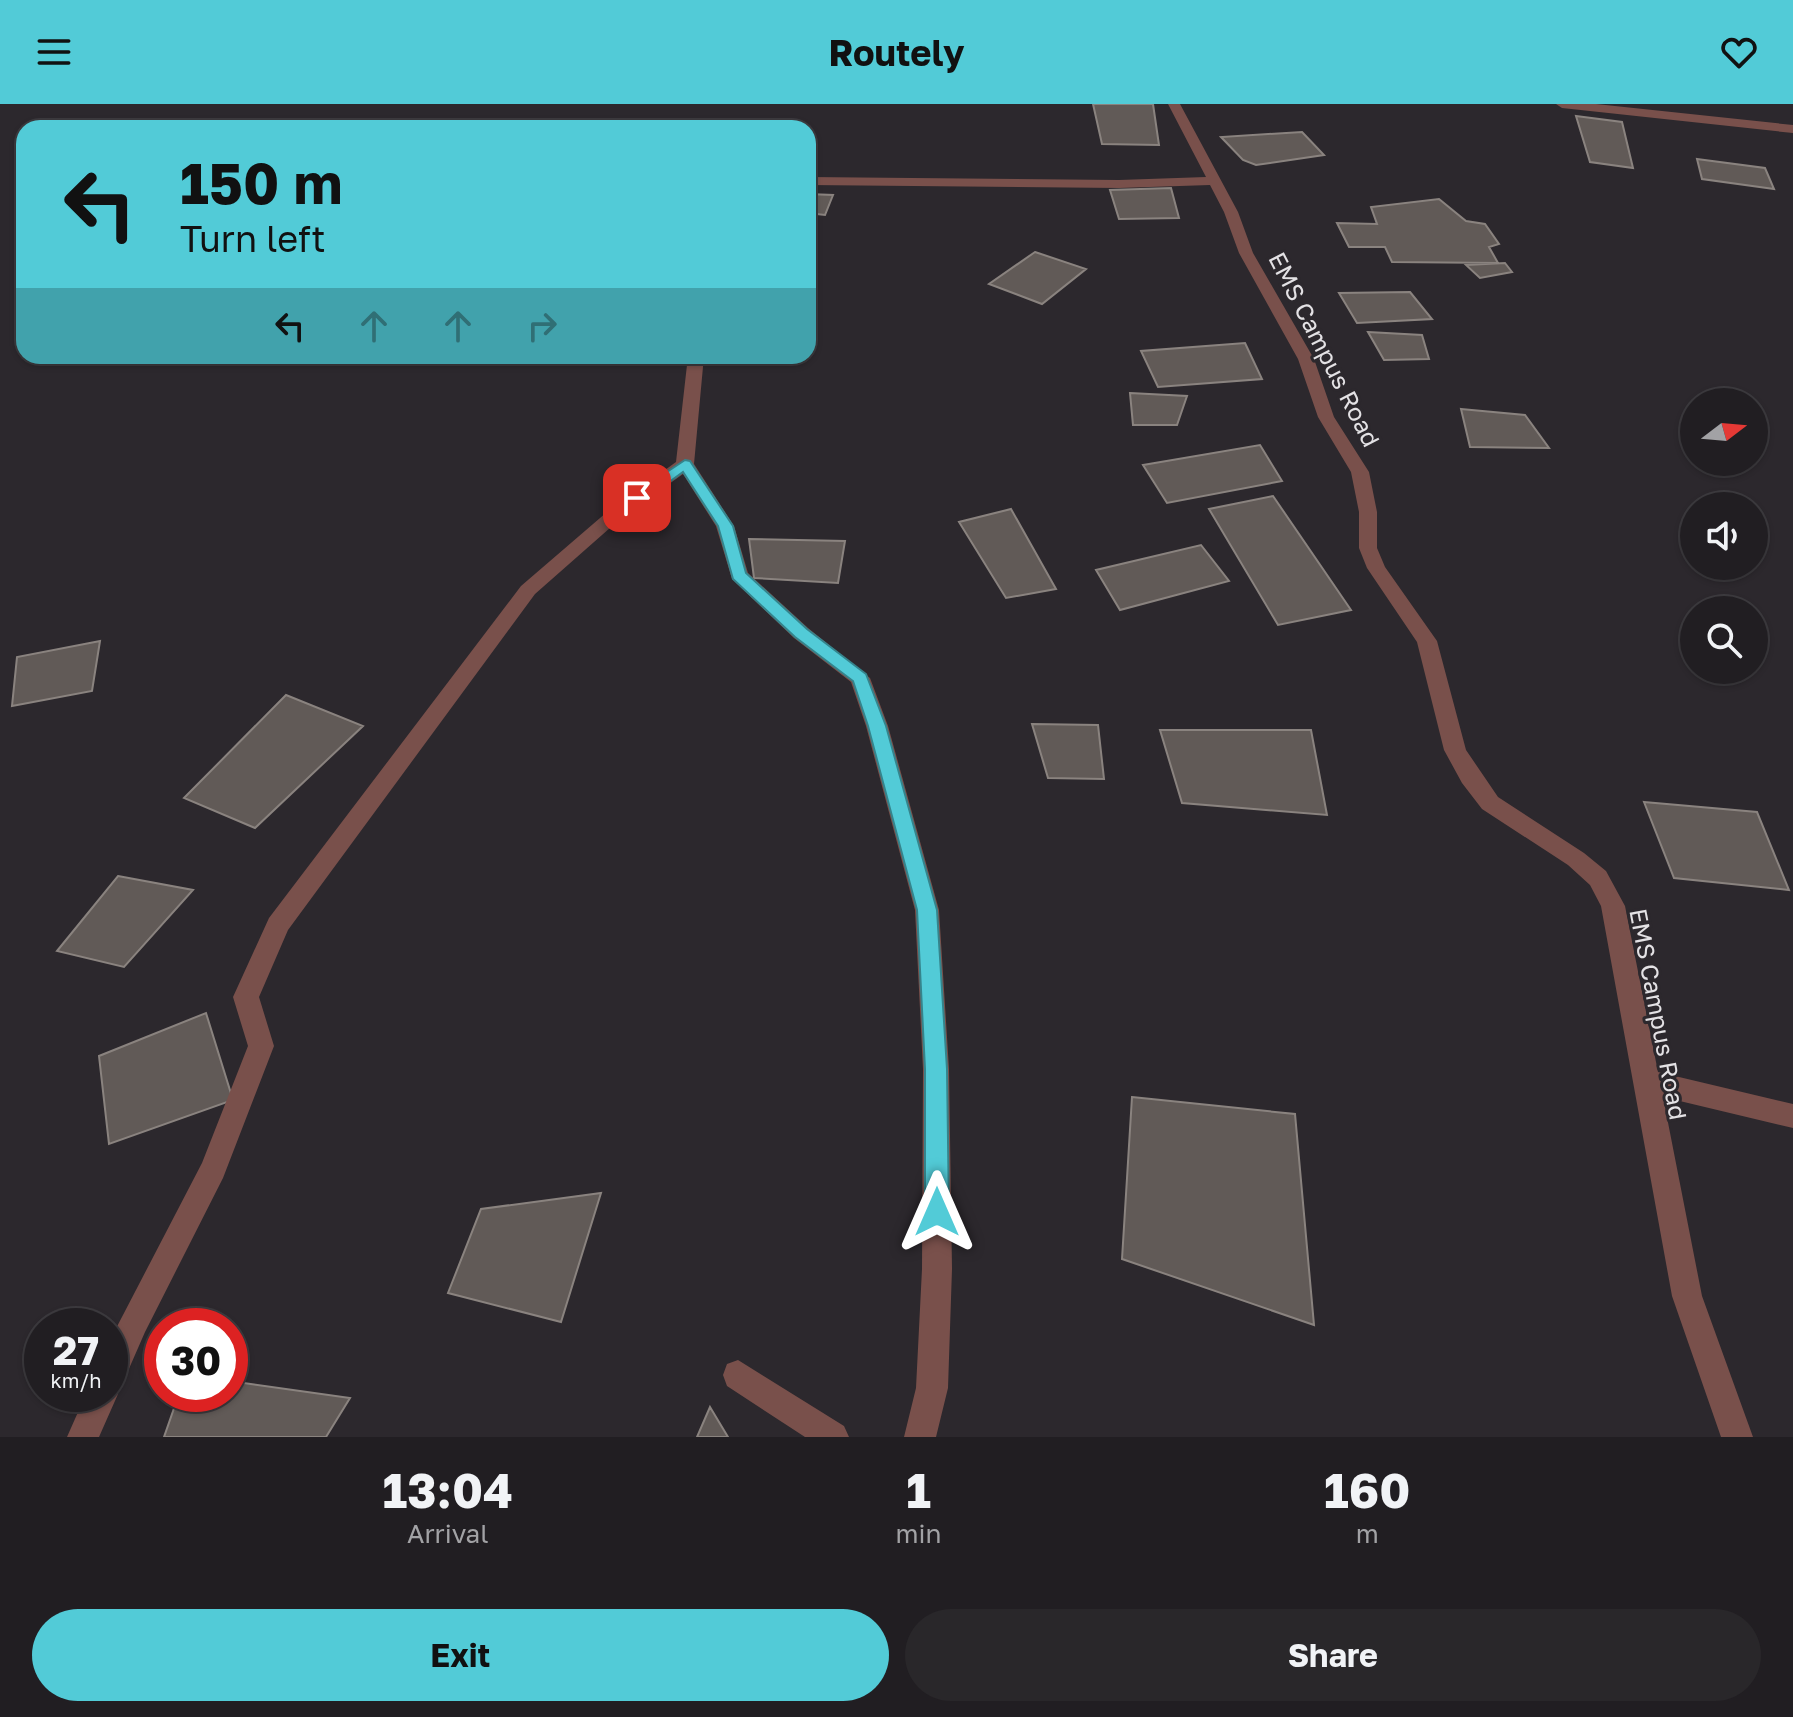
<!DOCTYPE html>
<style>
body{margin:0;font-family:"Golos Text",sans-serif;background:#29272a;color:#f1f3f6;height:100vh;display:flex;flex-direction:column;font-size:30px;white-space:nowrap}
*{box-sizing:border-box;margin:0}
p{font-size:26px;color:#a2a2a5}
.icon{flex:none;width:44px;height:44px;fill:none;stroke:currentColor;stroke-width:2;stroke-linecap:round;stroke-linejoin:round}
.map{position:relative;height:1333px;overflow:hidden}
.panel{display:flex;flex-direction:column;background:#211e22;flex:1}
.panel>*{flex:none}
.guide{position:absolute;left:16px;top:16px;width:800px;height:244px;border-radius:24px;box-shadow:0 2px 6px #0004,0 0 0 2px #3e3c40;background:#52cbd7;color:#111;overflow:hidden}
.needle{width:52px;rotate:74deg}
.tools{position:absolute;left:1680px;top:284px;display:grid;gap:16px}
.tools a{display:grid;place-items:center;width:88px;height:88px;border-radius:50%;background:#211e22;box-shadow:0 2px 6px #0004,0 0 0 2px #3e3c40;font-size:40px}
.speed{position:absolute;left:24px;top:1204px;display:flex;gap:16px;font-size:40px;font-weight:700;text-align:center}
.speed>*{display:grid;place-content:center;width:104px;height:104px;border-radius:50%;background:#211e22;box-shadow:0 2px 6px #0004,0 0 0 2px #3e3c40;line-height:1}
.speed small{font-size:20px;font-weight:400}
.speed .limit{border:12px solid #d22;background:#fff;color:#111}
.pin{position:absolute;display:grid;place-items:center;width:68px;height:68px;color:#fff;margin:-34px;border-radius:16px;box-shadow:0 4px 12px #0006}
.me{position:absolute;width:88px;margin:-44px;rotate:0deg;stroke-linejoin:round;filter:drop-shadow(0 0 6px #0008)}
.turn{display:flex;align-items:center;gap:28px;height:168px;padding:0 32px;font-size:36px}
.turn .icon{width:104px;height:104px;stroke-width:2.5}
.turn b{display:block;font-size:56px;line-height:68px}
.lanes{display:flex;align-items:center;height:76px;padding:0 32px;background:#0003;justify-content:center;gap:40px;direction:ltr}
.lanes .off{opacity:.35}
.eta{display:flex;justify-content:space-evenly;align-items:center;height:136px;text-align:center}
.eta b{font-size:48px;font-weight:700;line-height:56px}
.action{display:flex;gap:16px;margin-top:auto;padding:16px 32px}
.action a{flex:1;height:92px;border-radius:48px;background:#52cbd7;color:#111;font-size:32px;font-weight:700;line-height:92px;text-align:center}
.action a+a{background:#29272a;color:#f1f3f6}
header{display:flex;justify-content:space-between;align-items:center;height:104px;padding:0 32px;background:#52cbd7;color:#111;font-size:36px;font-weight:700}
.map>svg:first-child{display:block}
</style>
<header><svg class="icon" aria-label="menu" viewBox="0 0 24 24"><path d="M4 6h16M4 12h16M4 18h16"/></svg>Routely<svg class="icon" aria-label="heart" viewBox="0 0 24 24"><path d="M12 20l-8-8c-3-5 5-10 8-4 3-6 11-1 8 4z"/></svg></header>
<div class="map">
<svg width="1793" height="1333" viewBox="0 0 1793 1333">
<rect width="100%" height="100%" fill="#2c282d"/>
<path fill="#615a57" stroke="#8a837f" stroke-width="2" d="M1093,0h60l6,41 -57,-1z
M1576,12l46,6 11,46 -43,-6z
M1302,28l22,23 -68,10 -13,-5 -22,-23z
M1697,55l68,9 9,21 -72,-10z
M1171,84l8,30 -60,1 -9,-29z
M808,90l25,1 -8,20 -17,-2z
M1439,95l27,22 19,3 14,20 -10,3 9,16 -106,-1 -7,-15h-36l-12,-24 40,1 -6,-17z
M1035,148l51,17 -44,35 -53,-20z
M1505,159l7,9 -32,6 -14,-13z
M1410,188l22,27 -75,4 -18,-30z
M1368,228l54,3 7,24 -45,1z
M1245,239l17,36 -104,8 -17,-36z
M1130,289l57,3 -10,29h-44z
M1461,305l64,6 24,33 -79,-1z
M1260,341l22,36 -115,22 -24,-38z
M1273,392l78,114 -73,15 -69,-116z
M1011,405l45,80 -50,9 -47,-76z
M749,435l96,2 -7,42 -84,-5z
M1201,441l28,36 -109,29 -24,-40z
M100,537l-8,50 -80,15 5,-49z
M286,591l77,31 -108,102 -71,-30z
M1032,620l66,1 6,54 -56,-1z
M1160,626h151l16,85 -145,-12z
M1644,698l113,10 32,78 -115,-12z
M118,772l75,14 -69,77 -67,-16z
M206,909l27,87 -124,44 -10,-88z
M1132,993l163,17 19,211 -192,-66z
M601,1089l-40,129 -113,-29 33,-84z
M230,1277l120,17 -24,39h-162l15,-43h51z
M710,1303l18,30h-31z"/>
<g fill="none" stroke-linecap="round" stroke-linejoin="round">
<path fill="#79504b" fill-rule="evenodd" d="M1168,0h12l58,108 15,41 61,106 20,58 35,55 8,40v36l8,19 52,74 29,109 32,47 86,56 22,18 19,35 33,166 135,32v24l-130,-31 39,199 51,141h-32l-49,-141 -71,-390 -11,-21 -22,-20 -86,-56 -20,-26 -18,-33 -27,-108 -50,-74 -8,-20v-36l-8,-40 -33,-55 -20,-58 -59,-106 -15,-41 -14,-27 -91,3 -311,-3v-8l311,3 87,-3z
M1556,0h40l197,21v8l-231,-25z
M688,252h16l-10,108 40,62 14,47 60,55 62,50 18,48 51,184 10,159 3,200 -4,119 -12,49h-32l12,-49 6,-119 1,-200 -8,-159 -49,-184 -15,-44 -57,-44 -62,-59 -16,-53 -33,-52 -64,46 -84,74 -247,336 -29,67 15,49 -51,132 -78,154 -24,55 -5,2 2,5 -19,43h-32l19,-43h24v-54l92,-177 46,-117 -15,-49 36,-79 252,-332 86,-74 69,-50z
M738,1256l106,66 5,11h-44l-78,-51 -4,-11 4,-11z"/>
</g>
<path fill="#52cbd7" stroke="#35848c" stroke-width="2" d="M685,356l5,1 43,65 13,47 61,56 59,45 20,52 51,184 10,159 2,143 -4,8 -8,3 -8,-3 -4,-8v-143l-8,-159 -49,-184 -15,-45 -58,-44 -62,-58 -15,-53 -35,-54 -41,30h-10v-7z"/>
<g text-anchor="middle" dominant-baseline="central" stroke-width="6" stroke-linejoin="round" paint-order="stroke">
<g font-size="24" fill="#e4e2e5" stroke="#2c282d">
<text transform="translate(1325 245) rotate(63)">EMS Campus Road</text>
<text transform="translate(1659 910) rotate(79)">EMS Campus Road</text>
</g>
</g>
</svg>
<div class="tools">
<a><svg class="needle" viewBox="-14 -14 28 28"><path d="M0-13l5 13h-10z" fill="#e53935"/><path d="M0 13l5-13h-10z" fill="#a2a2a5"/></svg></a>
<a><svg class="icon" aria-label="sound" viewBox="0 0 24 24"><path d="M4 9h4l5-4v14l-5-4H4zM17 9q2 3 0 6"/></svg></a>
<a><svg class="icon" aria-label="search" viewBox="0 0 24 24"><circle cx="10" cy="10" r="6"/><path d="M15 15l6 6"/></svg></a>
</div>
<div class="speed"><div>27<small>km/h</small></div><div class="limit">30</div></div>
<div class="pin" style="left:637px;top:394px;background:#d93025"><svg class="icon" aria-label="arrive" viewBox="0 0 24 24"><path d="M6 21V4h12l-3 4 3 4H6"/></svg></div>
<svg class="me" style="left:937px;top:1108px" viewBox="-20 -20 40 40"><path d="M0-17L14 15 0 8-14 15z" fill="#52cbd7" stroke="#fff" stroke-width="4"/></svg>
<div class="guide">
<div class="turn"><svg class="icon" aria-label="left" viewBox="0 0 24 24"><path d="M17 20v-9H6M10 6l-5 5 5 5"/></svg><div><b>150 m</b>Turn left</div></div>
<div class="lanes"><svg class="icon" aria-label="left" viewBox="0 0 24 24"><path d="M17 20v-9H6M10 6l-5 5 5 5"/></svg><svg class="icon off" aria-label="ahead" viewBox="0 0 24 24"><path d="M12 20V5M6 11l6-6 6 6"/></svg><svg class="icon off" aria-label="ahead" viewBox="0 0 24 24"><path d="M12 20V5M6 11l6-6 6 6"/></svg><svg class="icon off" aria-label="right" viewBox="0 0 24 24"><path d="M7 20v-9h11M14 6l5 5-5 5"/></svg></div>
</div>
</div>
<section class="panel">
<div class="eta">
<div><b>13:04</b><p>Arrival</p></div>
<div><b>1</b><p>min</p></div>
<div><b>160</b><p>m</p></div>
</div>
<div class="action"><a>Exit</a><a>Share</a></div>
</section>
